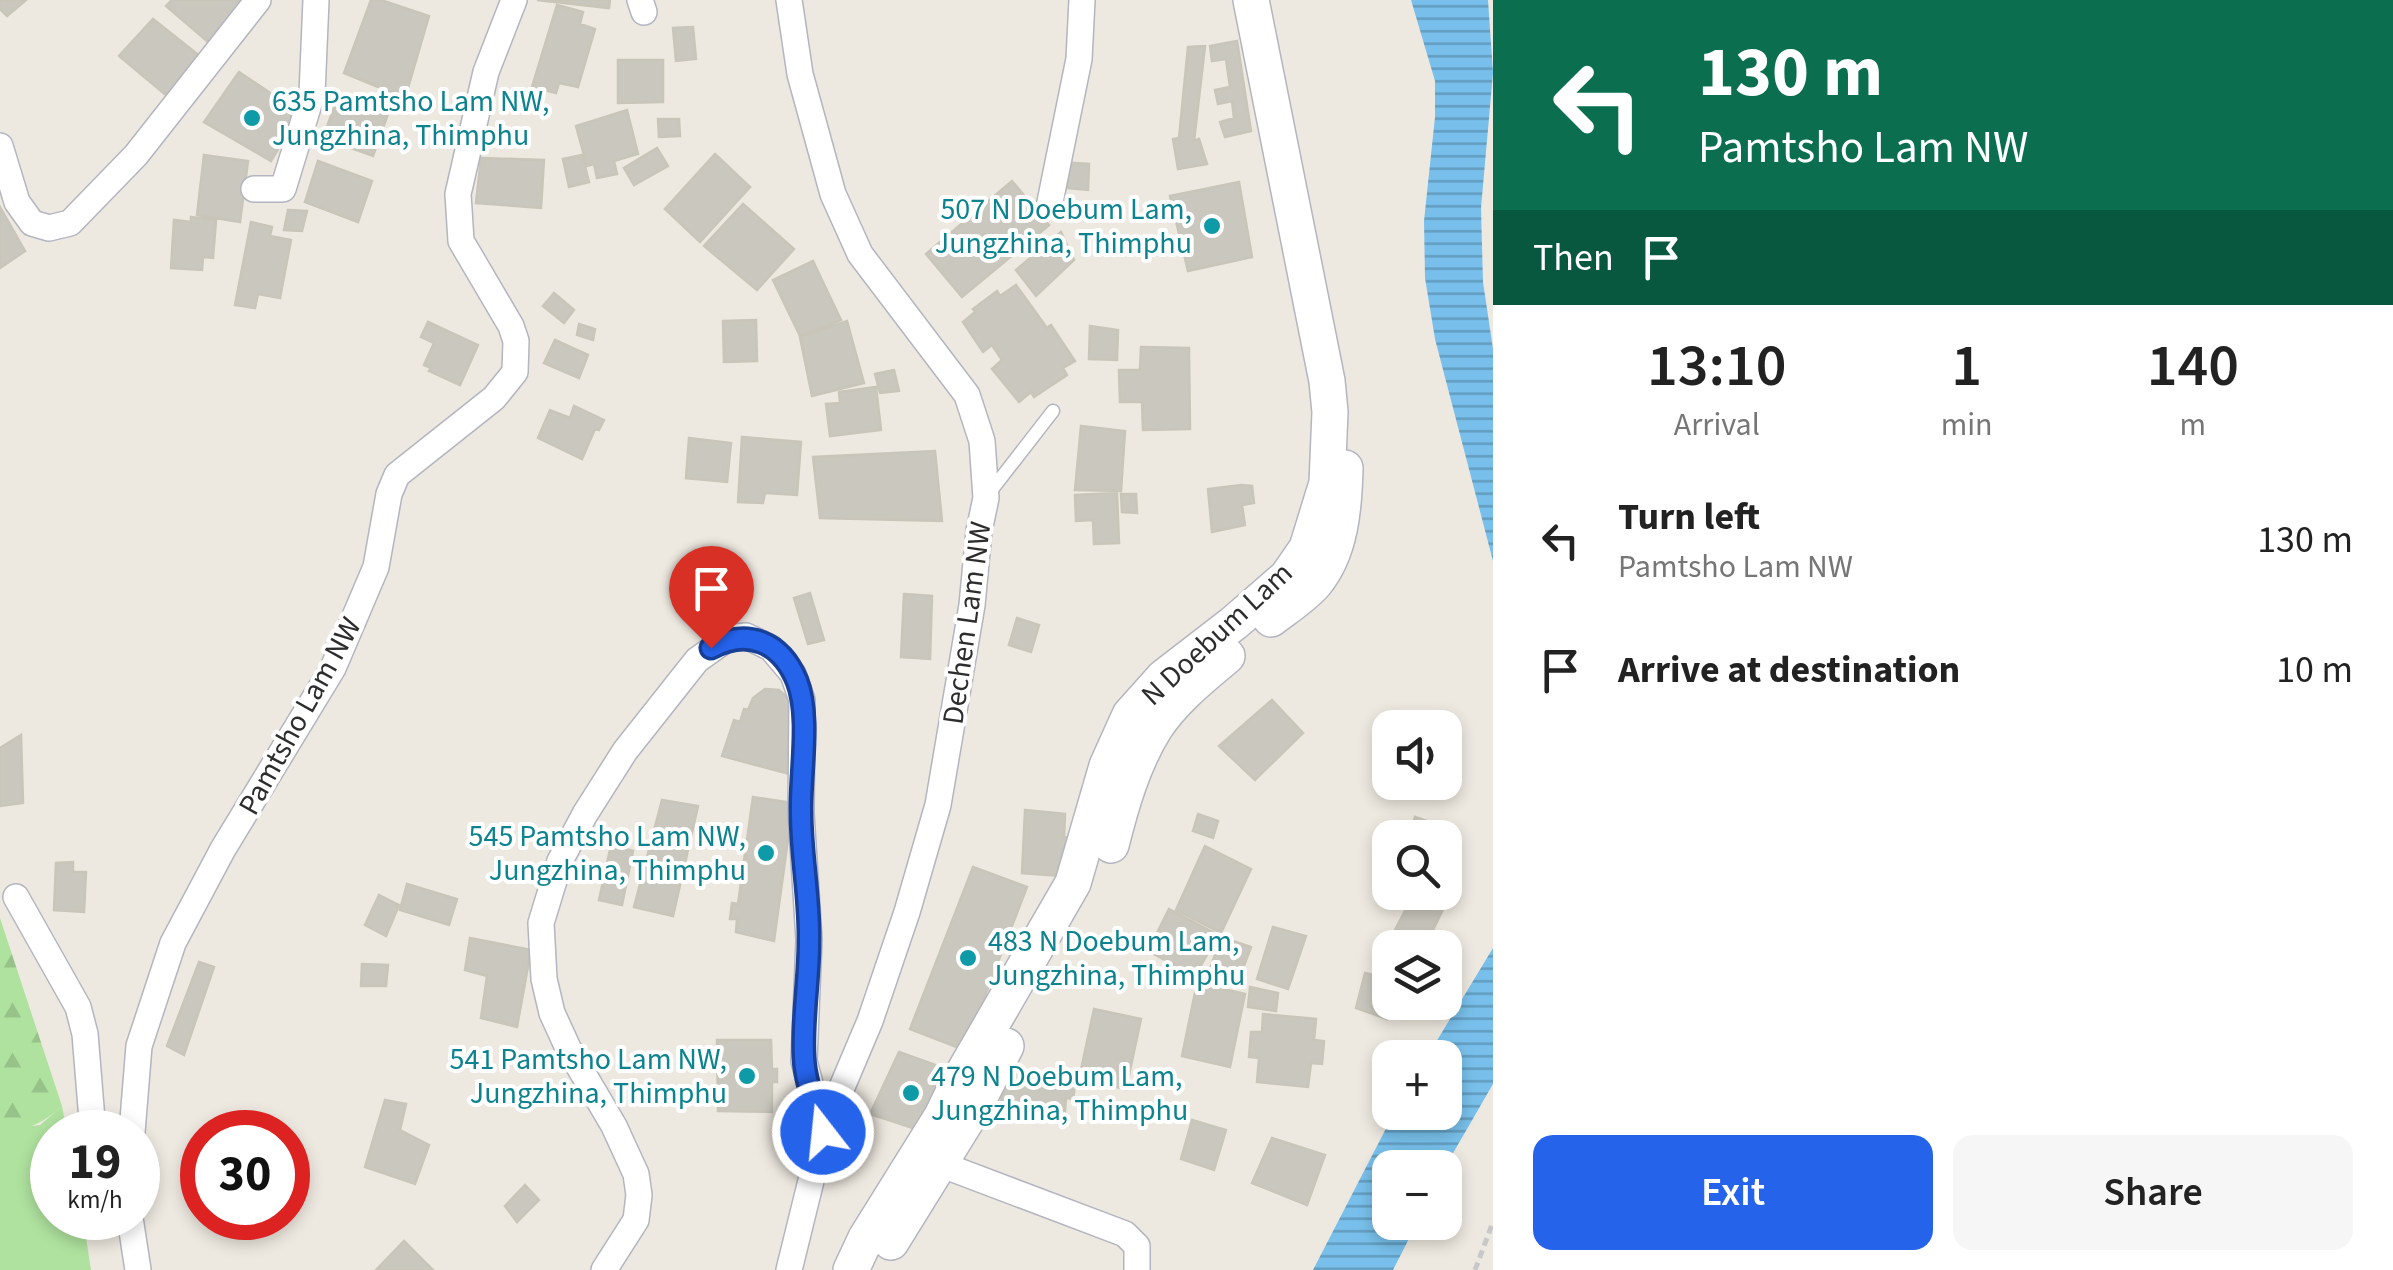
<!DOCTYPE html>
<meta charset="utf-8">
<style>
body{margin:0;font-family:"Source Sans 3",sans-serif;background:#f6f6f6;color:#222;height:100vh;display:flex;flex-direction:column;font-size:38px;white-space:nowrap}
*{box-sizing:border-box;margin:0}
p{font-size:32px;color:#767676}
.icon{flex:none;width:55px;height:55px;fill:none;stroke:currentColor;stroke-width:2;stroke-linecap:round;stroke-linejoin:round}
.map{position:relative;flex:1;overflow:hidden}
.sheet{display:flex;flex-direction:column;background:#fff;width:900px}
.sheet>*{flex:none}
.guide{background:#0b6e4f;color:#fff;overflow:hidden}
.controls{position:absolute;left:1372px;top:710px;display:grid;gap:20px}
.controls a{display:grid;place-items:center;width:90px;height:90px;border-radius:20px;background:#fff;box-shadow:0 5px 15px #0003;font-size:50px}
.speed{position:absolute;left:30px;top:1110px;display:flex;gap:20px;font-size:50px;font-weight:700;text-align:center}
.speed>*{display:grid;place-content:center;width:130px;height:130px;border-radius:50%;background:#fff;box-shadow:0 5px 15px #0003;line-height:1}
.speed small{font-size:25px;font-weight:400}
.speed .limit{border:15px solid #d22;background:#fff;color:#111}
.pin{position:absolute;display:grid;place-items:center;width:85px;height:85px;color:#fff;margin:-102px -42px;border-radius:50% 50% 50% 0;rotate:-45deg;box-shadow:0 0 10px #0007}
.pin .icon{rotate:45deg}
.me{position:absolute;width:110px;margin:-55px;rotate:344deg;stroke-linejoin:round;filter:drop-shadow(0 0 8px #0008)}
.turn{display:flex;align-items:center;gap:35px;height:210px;padding:0 40px;font-size:45px}
.turn .icon{width:130px;height:130px;stroke-width:2.5}
.turn b{display:block;font-size:70px;line-height:85px}
.then{display:flex;align-items:center;height:95px;padding:0 40px;background:#0003;gap:20px;font-size:38px}
.eta{display:flex;justify-content:space-evenly;align-items:center;height:170px;text-align:center}
.eta b{font-size:60px;font-weight:600;line-height:70px}
.cta{display:flex;gap:20px;margin-top:auto;padding:20px 40px}
.cta a{flex:1;height:115px;border-radius:20px;background:#2563eb;color:#fff;font-size:40px;font-weight:600;line-height:115px;text-align:center}
.cta a+a{background:#f6f6f6;color:#222}
ul{padding:0;list-style:none}
li{display:flex;align-items:center;gap:30px;height:130px;padding:0 40px}
li div{flex:1}
li b{display:block;font-size:38px}
li em{font-style:normal}
main{display:flex;flex:1;min-height:0}
.map>svg:first-child{display:block}
</style>
<main>
<div class="map">
<svg width="1493" height="1270" viewBox="0 0 1493 1270">
<defs>
<pattern id="forest-firs" width="22" height="20" patternUnits="userSpaceOnUse" patternTransform="scale(2.5)"><rect width="22" height="20" fill="#afe29f"/><path d="M5 1l3.5 6h-7zM16 11l3.5 6h-7z" fill="#97c289"/></pattern>
<pattern id="water-rules" width="6" height="5" patternUnits="userSpaceOnUse" patternTransform="scale(2.5)"><rect width="6" height="5" fill="#78c0eb"/><path d="M0 2.5h6" fill="none" stroke="#639cbf"/></pattern>
</defs>
<rect width="100%" height="100%" fill="#eee9e0"/>
<path fill="#afe29f" d="M62,1106l5,26h-15v86h31l8,52h-91v-140l40,-5z"/>
<path fill="url(#forest-firs)" d="M0,918l62,188c-18,16 -36,27 -62,24z"/>
<path fill="url(#water-rules)" d="M1411,0h77l5,73 -12,135 2,74 10,67v212l-58,-222 -10,-61 -1,-57 11,-104v-36z
M1493,948v136l-48,83 -55,1v54l27,1 -24,47h-80l81,-157 51,-1v-54l-18,-1z"/>
<path fill="#cac7be" stroke="#c9c5b9" stroke-width="2.5" d="M0,0h26l-19,16 -7,-7z
M172,0h79l-36,48 -49,-42z
M371,0h10l48,16 -24,82 -61,-25z
M537,0h73l-1,8z
M557,5l26,7 -3,12 15,5 -17,58 -19,-4 -3,10 -24,-6z
M153,19l53,42 -33,40 -54,-45z
M693,27l3,32 -20,2 -3,-33z
M1237,41l14,90 -26,6 -5,-15 14,-4 -2,-17 -14,3 -3,-14 15,-3 -4,-28 -14,2 -2,-15z
M1205,46l-11,95 5,-2 8,25 -29,5 -5,-30 6,-1 9,-91z
M618,60h45v42l-45,1z
M239,72l61,41 -29,48 -67,-39z
M338,96l50,18 -15,42 -50,-18z
M627,110l11,44 -24,7 3,13 -20,4 -3,-14 -7,2 -11,-40z
M658,119h21l1,17 -21,1z
M657,148l11,18 -34,19 -10,-17z
M715,154l35,33 -50,55 -35,-33z
M204,155l44,6 -8,61 -43,-7z
M582,155l7,27 -20,5 -6,-28z
M481,158l63,2 -3,48 -65,-5z
M318,161l54,20 -14,41 -53,-20z
M1059,162l30,2 -1,26 -33,-3z
M1012,181l37,44 -87,72 -36,-43z
M1239,182l13,75 -64,14 -18,-75z
M743,204l51,45 -37,41 -53,-44z
M0,207l25,44 -25,17z
M288,210l19,1 -5,20 -18,-1z
M191,217l25,3 -3,38 -10,-1 -1,13 -31,-2 3,-48 17,2z
M251,222l21,5 -2,9 21,4 -11,58 -22,-4 -3,14 -20,-3z
M1061,232l13,28 -38,36 -20,-26z
M813,261l28,59 -41,16 -27,-56z
M1016,285l31,43 4,-3 24,36 -12,7 4,7 -33,22 -3,-5 -12,10 -27,-33 10,-9 -10,-15 -9,7 -20,-30 12,-10 -2,-3 24,-18 3,5z
M554,293l20,17 -10,13 -21,-17z
M756,320l1,41 -33,1 -1,-41z
M847,321l17,62 -52,13 -12,-59z
M428,322l50,23 -18,40 -31,-14 2,-3 -7,-3 10,-22 -13,-6z
M579,324l16,5 -2,11 -16,-5z
M1090,326l28,4 -1,30 -28,-1z
M555,340l33,15 -9,23 -35,-15z
M1141,347l48,1 1,81 -47,1 -1,-28h-22l-1,-32h21z
M894,370l5,21 -19,2 -5,-19z
M876,387l5,43 -51,6 -4,-32 14,-1 -1,-11z
M574,406l30,14 -5,10 -4,-1 -13,30 -44,-21 12,-28 20,8z
M1081,426l44,5 -4,60 -46,-1z
M742,437l59,5 -4,53 -32,-2 -2,10 -25,-1z
M689,438l42,5 -4,39 -41,-4z
M935,451l7,70 -122,-3 -7,-61z
M1241,485l11,1 2,17 -12,2 3,20 -33,7 -4,-43z
M1117,493l2,50 -25,1 -1,-24 -17,1 -1,-26z
M1121,494h15l1,19 -15,-1z
M810,593l14,47 -16,4 -14,-46z
M904,594l28,2 -2,63 -29,-2z
M1017,618l22,7 -8,27 -22,-7z
M765,689l14,1 11,10 -1,74 -67,-18 12,-36 6,2 4,-13 4,1 5,-12z
M1272,700l31,33 -48,47 -36,-34z
M21,735l2,68 -23,3v-58z
M753,797l40,6 -19,138 -38,-9 1,-13h-7l2,-16 6,1z
M662,800l36,6 -25,110 -39,-9z
M1025,810l40,4 -1,23 8,1 -2,15 -8,-1 -2,24 -38,-3z
M1198,814l20,7 -5,17 -20,-7z
M1415,817l18,6 -5,15h-20z
M611,845l22,6 -11,54 -23,-5z
M1205,846l46,23 -30,64 -45,-23z
M73,862v10h13l-2,40 -30,-2 2,-47z
M973,867l54,20 -63,163 -54,-21z
M1445,881l10,4 -29,59 -31,-14 20,-38h30z
M407,884l50,15 -8,26 -49,-15z
M379,895l20,10 -13,31 -21,-11z
M1169,909l49,26 -23,41 -47,-25z
M1273,927l33,9 -18,53 -31,-10z
M1221,937l30,10 -12,32 -29,-10z
M470,938l61,12 -14,77 -36,-9 6,-42 -22,-6z
M199,962l15,5 -30,88 -17,-9z
M362,964l26,1 -2,21h-25z
M1365,973l25,6 -3,40 -31,-11z
M1197,983l48,11 -15,73 -48,-11z
M1250,987l28,6 -2,18 -28,-4z
M1094,1009l47,10 -15,70 -47,-10z
M1263,1014l53,5 -2,21 10,1 -2,23 -11,-1 -3,24 -51,-5 2,-24 -10,-1 2,-25h11z
M717,1040h54l1,29h5v13h-5v30l-54,-1z
M899,1052l53,19 -27,61 -55,-18z
M1002,1069l74,9 -3,21 -7,-1 -1,13 -24,-3 -1,5 -22,-3v8l-17,-2z
M385,1100l21,4 -6,26 29,15 -14,39 -50,-17z
M1192,1120l34,10 -12,40 -33,-11z
M1272,1138l53,17 -18,50 -55,-22z
M525,1185l14,15 -22,22 -12,-16z
M404,1241l29,29h-57z"/>
<g fill="none" stroke-linecap="round" stroke-linejoin="round">
<defs>
<path id="lane" d="M987,496l66,-85"/>
<path id="street" d="M640,0l4,12
M0,146l17,56 15,21 17,5 21,-5 66,-68 122,-155
M254,189h29l29,-95 4,-94
M1050,202l29,-143 3,-59
M16,897l62,110 7,27 8,98
M132,1132l7,-86 34,-103 50,-94 110,-181 43,-101 13,-73 8,-19 97,-77 21,-26 1,-31 -5,-15 -50,-85 -3,-47 28,-122 28,-72
M940,1164l185,70 12,12v24
M130,1218l8,52
M604,1270l32,-50 3,-25 -3,-21 -22,-48 -46,-78 -16,-35 -8,-34 -3,-56 19,-62 25,-47 40,-63 72,-91 31,-22 18,-2 25,12 22,26 9,26 -1,113 8,127 -5,121 19,71
M789,1270l34,-138 47,-111 37,-109 31,-107 34,-200 7,-74 7,-33 -4,-57 -15,-46 -107,-141 -27,-60 -33,-120 -11,-74"/>
<path id="secondary" d="M1271,619c14,-11 32,-22 44,-36 26,-31 29,-76 30,-115
M1111,845c10,-40 22,-82 44,-117 18,-28 47,-51 72,-72
M891,1242l83,-134 32,-62
M851,1270l15,-32 76,-122 18,-37 113,-196 34,-117 23,-51 34,-38 70,-54 53,-46 20,-29 20,-65 3,-71 -3,-31 -76,-381"/>
</defs>
<use href="#lane" stroke="#b3b5c0" stroke-width="15"/>
<use href="#street" stroke="#b3b5c0" stroke-width="28"/>
<use href="#secondary" stroke="#b3b5c0" stroke-width="38"/>
<path stroke="#c8c8c8" stroke-width="5" stroke-dasharray="8 5" stroke-linecap="butt" d="M1475,1270l18,-48"/>
<use href="#lane" stroke="#fff" stroke-width="12"/>
<use href="#street" stroke="#fff" stroke-width="25"/>
<use href="#secondary" stroke="#fff" stroke-width="35"/>
</g>
<g fill="none" stroke-linecap="round" stroke-linejoin="round">
<defs>
<path id="route" d="M711,648c37,-20 70,-6 86,33 14,35 3,93 4,131 0,43 9,87 8,130 0,38 -7,77 -5,115 1,25 12,51 19,75"/>
</defs>
<use href="#route" stroke="#184099" stroke-width="25"/>
<use href="#route" stroke="#2563eb" stroke-width="18"/>
</g>
<g fill="#0f9aa8" stroke="#fff" stroke-width="4">
<circle cx="252" cy="118" r="10"/>
<circle cx="1212" cy="226" r="10"/>
<circle cx="766" cy="853" r="10"/>
<circle cx="968" cy="958" r="10"/>
<circle cx="747" cy="1076" r="10"/>
<circle cx="911" cy="1093" r="10"/>
</g>
<g text-anchor="middle" dominant-baseline="central" stroke-width="8" stroke-linejoin="round" paint-order="stroke">
<g font-size="30" fill="#0d838f" stroke="#fff" text-anchor="start">
<text x="272" y="101">635 Pamtsho Lam NW,<tspan x="272" dy="34">Jungzhina, Thimphu</tspan></text>
<text x="1192" y="209" text-anchor="end">507 N Doebum Lam,<tspan x="1192" dy="34">Jungzhina, Thimphu</tspan></text>
<text x="746" y="836" text-anchor="end">545 Pamtsho Lam NW,<tspan x="746" dy="34">Jungzhina, Thimphu</tspan></text>
<text x="988" y="941">483 N Doebum Lam,<tspan x="988" dy="34">Jungzhina, Thimphu</tspan></text>
<text x="727" y="1059" text-anchor="end">541 Pamtsho Lam NW,<tspan x="727" dy="34">Jungzhina, Thimphu</tspan></text>
<text x="931" y="1076">479 N Doebum Lam,<tspan x="931" dy="34">Jungzhina, Thimphu</tspan></text>
</g>
<g font-size="30" fill="#2d2d2d" stroke="#fff">
<text transform="translate(967 623) rotate(-82)">Dechen Lam NW</text>
<text transform="translate(1217 634) rotate(-43)">N Doebum Lam</text>
<text transform="translate(300 716) rotate(-61)">Pamtsho Lam NW</text>
</g>
</g>
</svg>
<div class="controls">
<a><svg class="icon" aria-label="sound" viewBox="0 0 24 24"><path d="M4 9h4l5-4v14l-5-4H4zM17 9q2 3 0 6"/></svg></a>
<a><svg class="icon" aria-label="search" viewBox="0 0 24 24"><circle cx="10" cy="10" r="6"/><path d="M15 15l6 6"/></svg></a>
<a><svg class="icon" aria-label="layers" viewBox="0 0 24 24"><path d="M12 4l9 5-9 5-9-5zM3 14l9 5 9-5"/></svg></a>
<a>+</a>
<a>−</a>
</div>
<div class="speed"><div>19<small>km/h</small></div><div class="limit">30</div></div>
<div class="pin" style="left:711px;top:648px;background:#d93025"><svg class="icon" aria-label="arrive" viewBox="0 0 24 24"><path d="M6 21V4h12l-3 4 3 4H6"/></svg></div>
<svg class="me" style="left:823px;top:1132px" viewBox="-20 -20 40 40"><circle r="17" fill="#2563eb" stroke="#fff" stroke-width="3"/><path d="M0-11L8 9 0 5-8 9z" fill="#fff"/></svg>
</div>
<section class="sheet">
<div class="guide">
<div class="turn"><svg class="icon" aria-label="left" viewBox="0 0 24 24"><path d="M17 20v-9H6M10 6l-5 5 5 5"/></svg><div><b>130 m</b>Pamtsho Lam NW</div></div>
<div class="then">Then<svg class="icon" aria-label="arrive" viewBox="0 0 24 24"><path d="M6 21V4h12l-3 4 3 4H6"/></svg></div>
</div>
<div class="eta">
<div><b>13:10</b><p>Arrival</p></div>
<div><b>1</b><p>min</p></div>
<div><b>140</b><p>m</p></div>
</div>
<ul>
<li><svg class="icon" aria-label="left" viewBox="0 0 24 24"><path d="M17 20v-9H6M10 6l-5 5 5 5"/></svg><div><b>Turn left</b><p>Pamtsho Lam NW</p></div><em>130 m</em></li>
<li><svg class="icon" aria-label="arrive" viewBox="0 0 24 24"><path d="M6 21V4h12l-3 4 3 4H6"/></svg><div><b>Arrive at destination</b></div><em>10 m</em></li>
</ul>
<div class="cta"><a>Exit</a><a>Share</a></div>
</section>
</main>
